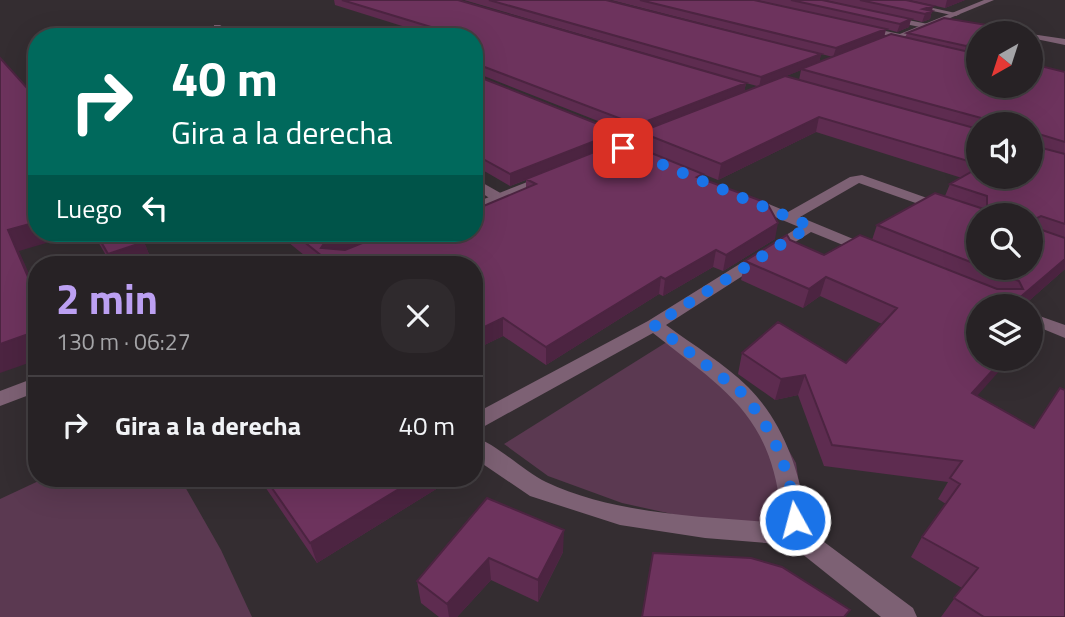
<!DOCTYPE html>
<html lang="es">
<meta charset="utf-8">
<style>
body{margin:0;font-family:"Titillium Web",sans-serif;background:#2f2a2d;color:#f1f3f6;height:100vh;display:flex;flex-direction:column;font-size:26px;white-space:nowrap}
*{box-sizing:border-box;margin:0}
p{font-size:23px;color:#a4a4a7}
.icon{flex:none;width:38px;height:38px;fill:none;stroke:currentColor;stroke-width:2;stroke-linecap:round;stroke-linejoin:round}
.map{position:relative;flex:1;overflow:hidden}
.details{position:absolute;left:28px;top:256px;width:455px;height:231px;display:flex;flex-direction:column;background:#272225;border-radius:28px;box-shadow:0 7px 28px #0002,0 0 0 2px #433f42}
.details>*{flex:none}
.top-card{position:absolute;left:28px;top:28px;width:455px;height:214px;border-radius:28px;box-shadow:0 7px 28px #0002,0 0 0 2px #433f42;background:#00695c;color:#fff;overflow:hidden}
.needle{width:46px;rotate:219deg}
.tools{position:absolute;left:966px;top:21px;display:grid;gap:14px}
.tools a{display:grid;place-items:center;width:77px;height:77px;border-radius:50%;background:#272225;box-shadow:0 7px 28px #0002,0 0 0 2px #433f42;font-size:35px}
.pin{position:absolute;display:grid;place-items:center;width:60px;height:60px;color:#fff;margin:-30px;border-radius:14px;box-shadow:0 4px 10px #0006}
.me{position:absolute;width:77px;margin:-38px;rotate:353deg;stroke-linejoin:round;filter:drop-shadow(0 0 5px #0008)}
.turn{display:flex;align-items:center;gap:24px;height:147px;padding:0 28px;font-size:32px}
.turn .icon{width:91px;height:91px;stroke-width:2.5}
.turn b{display:block;font-size:49px;line-height:60px}
.then{display:flex;align-items:center;height:66px;padding:0 28px;background:#0003;gap:14px;font-size:26px}
.round{display:grid;place-items:center;flex:none;width:74px;height:74px;border-radius:28px;background:#2f2a2d}
.summary{display:flex;align-items:center;justify-content:space-between;height:119px;padding:0 28px}
h1{font-size:42px;font-weight:700;line-height:52px;color:#bca0f2}
ul{padding:0;list-style:none}
li{display:flex;align-items:center;gap:21px;height:98px;padding:0 28px;border-top:2px solid #433f42}
li div{flex:1}
li b{display:block;font-size:26px}
li em{font-style:normal}
.map>svg:first-child{display:block}
</style>
<div class="map">
<svg width="1065" height="617" viewBox="0 0 1065 617">
<rect width="100%" height="100%" fill="#342d31"/>
<path fill="#5b3951" d="M670,340l100,78 26,45 12,81 -186,-41 -74,-27 -44,-32z
M45,478h135l41,72 31,67h-252v-118z"/>
<g fill="none" stroke-linecap="round" stroke-linejoin="round">
<path fill="#7d6174" fill-rule="evenodd" d="M882,0h15l63,14 -4,2z
M888,16l40,8 1,2 -4,2 -40,-8z
M964,21l54,10 4,2h-16l-45,-8z
M214,25h6l18,12h-10l-14,-8z
M861,26l39,8 4,2 -4,2 -42,-8z
M363,29l15,6 1,2h-11l-8,-4z
M1031,34l34,5v6l-34,-7z
M593,125h8l40,18 -10,3 -38,-17z
M862,175l116,41v9l-119,-42 -59,34 75,31 3,3 -3,3h-10l-54,-22 -145,93c27,20 59,39 82,62 38,38 54,91 60,143l105,78 4,9h-36l-90,-72 -86,-7 -85,-13 -90,-29 -56,-38v-21c21,6 50,34 72,45 69,33 162,35 236,41 -8,-106 -53,-130 -129,-190l-179,99v-18l174,-93 151,-94 -57,-24v-6h10l36,15 62,-35z
M474,178l30,17v6h-10l-20,-13z
M1031,313l34,12v13l-34,-14z"/>
<path fill="#7d6174" fill-rule="evenodd" d="M984,0h10l-112,46 -7,-2z
M658,130l10,2 -54,24 -10,-3z
M545,175l7,4 -2,3 -76,30v-9z
M37,377v15l-37,14v-15z"/>
</g>
<path fill="#5e2c50" fill-rule="evenodd" d="M334,0h124l265,76 -259,-76h142l215,54 -2,8 14,-5 -222,-57h143l76,17 -73,-17h65l60,13 -57,-13h81l27,6 -3,13 -8,3 -11,-3 -2,8 -12,5 -11,-3 -2,8 21,1 2,-5 80,-8 -1,3 -8,5v13l-11,5 98,21v197l-42,37h-45l-1,90 88,221h-124l21,-29 -51,-31 11,-20 24,-33 -8,-5 10,-17 -124,-16 -26,-71 -23,5 -37,-26 4,-21 104,10 36,-39 -62,-28 -17,12 -62,-28 4,-19 45,-21 34,15 48,-15 5,-15 68,-29 5,-12 12,-6 -146,-46 -98,48 -15,-6v5l72,60 -52,32 -10,-4 -50,29 -4,-2 -113,71 -43,-29 -29,14v-86h-159l-38,-31h197l52,-44v-9l-16,6 -36,-21v-90l144,57 -1,11 22,4 1,-13 -4,2 -162,-64v-35l-59,-7 -80,-25zM801,70l-2,10 -13,-4zM746,83l11,3 -13,6zM978,124h53l-53,53zM978,215l53,53h-53z
M909,0h56l-20,8z
M93,233h44l7,9 9,22h-42z
M259,478h49l2,2 4,-2h126l1,8 -124,77z
M487,498l76,54 -25,50 -47,-22 -34,37h-18l-18,-14 -4,-22z"/>
<path fill="#4c2441" d="M947,0h18l-20,8z
M933,6l-3,13 -8,3 3,-8 -2,-5z
M911,19l-2,8 -12,5 3,-8z
M886,29l-2,8 -51,20 3,-9z
M978,41v5l-14,7 2,-7z
M821,54l-2,9 -60,24 2,-10z
M746,83l-2,10 -104,39v2l-4,2 1,-11z
M819,117l-3,15 -98,48 3,-16z
M618,132l-1,11 -107,43v-12z
M37,222v11h43l-61,18 18,41v6l-29,-68z
M778,223l-3,16 -52,32 3,-16z
M350,233h43l-65,26 -7,-11 4,-6z
M144,242l9,22h-40l-5,-10z
M716,250l-3,17 -50,29 2,-17z
M1065,259v10l-42,37h-13z
M661,277l-2,17 -113,71v-18z
M826,277l-6,19 -17,12 6,-19z
M503,318v18l-29,14v-18z
M37,331v29l-37,13v-29z
M1003,359h7l-49,55 11,-21z
M805,375l-7,20 -23,5 6,-21z
M417,478h23l1,8 -124,77 -7,-20z
M564,530l-1,22 -25,50v-22z
M489,558l2,22 -34,37h-8l-2,-13z"/>
<path fill="#6d335d" stroke="#4c2441" stroke-width="2" d="M342,0h116l288,83 -109,42 -163,-62v-26h-92l49,-10z
M489,0h117l215,54 -60,23z
M640,0h114l132,29 -50,19z
M791,0h31l89,19 -11,5z
M860,0h46l27,6 -10,3 9,2 -7,3z
M944,18l43,7 -5,3 18,3 -5,2h-17v8l-12,5 -59,-13z
M891,34l87,20v32h53v-25h3l2,4 29,7v70l-26,-8 -3,2 2,11 27,7v70l-24,-8 -4,2 2,11 26,9v21l-55,47h-32v53h25l-31,34 62,35 26,-40 5,2v227h-81l-30,-19 24,-30 -56,-31 38,-53 -10,-6 12,-17 -130,-16 -27,-70 -24,4 -39,-26 36,-31 68,41 51,-55 -71,-31 -17,12 -64,-28 42,-26 3,5 34,15 36,-20 137,54h26l-4,-8 -33,-13h45v-53h-53v50l-101,-40 58,-32 52,17v-14l-37,-12 28,-16v9h53v-53h-46v-5l-184,-50z
M0,58l37,41v123l-29,8 29,68v33l-37,13z
M474,75l144,57 -108,42 -36,-20z
M785,76l193,53v35l-159,-47 -98,47 -81,-32z
M622,141l81,33 -6,3 70,26 11,20 -52,32 -10,-5 -51,29 -4,-2 -115,70 -43,-29 -29,14v-68h-142l-39,-31h57l-25,9 -4,6 24,2 42,-17h87v-23l62,-26 -10,-5z
M96,233h41l7,9 -36,12z
M1031,316l7,4 -7,8z
M265,478h43l2,2 4,-2h103l-107,65z
M487,498l77,32 -26,50 -49,-22 -42,46 -30,-23z
M653,553l98,5 31,9 68,43 -6,7h-202z"/>
<g fill="none" stroke-linecap="round" stroke-linejoin="round">
<path stroke="#1a73e8" stroke-width="12" stroke-dasharray="0 21.6" d="M623,148l187,78 -156,99 86,66c32,35 52,81 55,129"/>
</g>
</svg>
<div class="tools">
<a><svg class="needle" viewBox="-14 -14 28 28"><path d="M0-13l5 13h-10z" fill="#e53935"/><path d="M0 13l5-13h-10z" fill="#a4a4a7"/></svg></a>
<a><svg class="icon" aria-label="sound" viewBox="0 0 24 24"><path d="M4 9h4l5-4v14l-5-4H4zM17 9q2 3 0 6"/></svg></a>
<a><svg class="icon" aria-label="search" viewBox="0 0 24 24"><circle cx="10" cy="10" r="6"/><path d="M15 15l6 6"/></svg></a>
<a><svg class="icon" aria-label="layers" viewBox="0 0 24 24"><path d="M12 4l9 5-9 5-9-5zM3 14l9 5 9-5"/></svg></a>
</div>
<div class="pin" style="left:623px;top:148px;background:#d93025"><svg class="icon" aria-label="arrive" viewBox="0 0 24 24"><path d="M6 21V4h12l-3 4 3 4H6"/></svg></div>
<svg class="me" style="left:795px;top:520px" viewBox="-20 -20 40 40"><circle r="17" fill="#1a73e8" stroke="#fff" stroke-width="3"/><path d="M0-11L8 9 0 5-8 9z" fill="#fff"/></svg>
<div class="top-card">
<div class="turn"><svg class="icon" aria-label="right" viewBox="0 0 24 24"><path d="M7 20v-9h11M14 6l5 5-5 5"/></svg><div><b>40 m</b>Gira a la derecha</div></div>
<div class="then">Luego<svg class="icon" aria-label="left" viewBox="0 0 24 24"><path d="M17 20v-9H6M10 6l-5 5 5 5"/></svg></div>
</div>
<section class="details">
<div class="summary"><div><h1>2 min</h1><p>130 m · 06:27</p></div><a class="round"><svg class="icon" aria-label="close" viewBox="0 0 24 24"><path d="M6 6l12 12M18 6L6 18"/></svg></a></div>
<ul>
<li><svg class="icon" aria-label="right" viewBox="0 0 24 24"><path d="M7 20v-9h11M14 6l5 5-5 5"/></svg><div><b>Gira a la derecha</b></div><em>40 m</em></li>
</ul>
</section>
</div>
